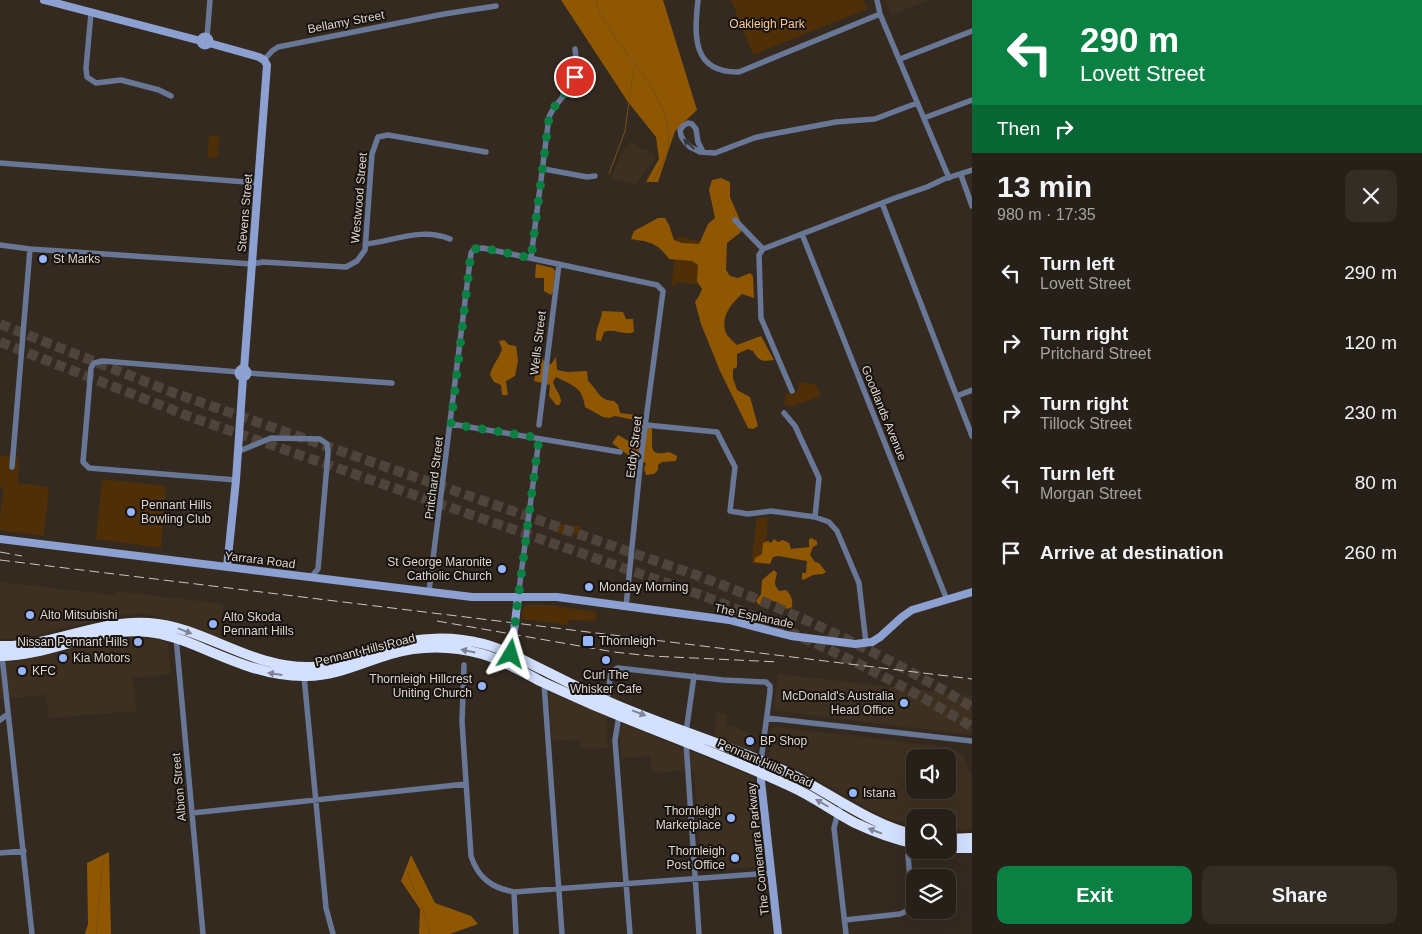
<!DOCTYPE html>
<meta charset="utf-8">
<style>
body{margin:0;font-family:Arial,sans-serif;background:#332d25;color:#f1f3f6;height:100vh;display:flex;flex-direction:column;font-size:19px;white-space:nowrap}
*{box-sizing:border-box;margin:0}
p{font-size:16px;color:#a4a3a2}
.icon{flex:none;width:28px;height:28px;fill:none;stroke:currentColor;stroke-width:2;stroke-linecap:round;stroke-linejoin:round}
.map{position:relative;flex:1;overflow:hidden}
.details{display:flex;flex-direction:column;background:#272018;width:450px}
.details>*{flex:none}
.banner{background:#0b8043;color:#fff;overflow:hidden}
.buttons{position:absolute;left:906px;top:749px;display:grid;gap:10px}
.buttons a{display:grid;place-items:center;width:50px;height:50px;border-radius:10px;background:#272018;box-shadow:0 5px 20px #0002,0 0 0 1px #433e37;font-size:25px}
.pin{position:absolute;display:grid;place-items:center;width:42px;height:42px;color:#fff;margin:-21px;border:2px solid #fff;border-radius:50%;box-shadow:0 1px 5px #0007}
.me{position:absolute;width:55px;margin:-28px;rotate:7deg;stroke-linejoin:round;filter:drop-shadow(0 0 4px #0008)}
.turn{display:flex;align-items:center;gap:18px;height:105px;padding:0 25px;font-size:22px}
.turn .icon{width:65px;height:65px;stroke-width:2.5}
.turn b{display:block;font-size:35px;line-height:42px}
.then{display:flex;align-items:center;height:48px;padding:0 25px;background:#0003;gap:10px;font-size:19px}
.round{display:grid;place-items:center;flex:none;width:52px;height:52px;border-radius:10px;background:#332d25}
.summary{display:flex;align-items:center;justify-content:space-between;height:85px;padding:0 25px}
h1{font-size:30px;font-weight:700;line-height:38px}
.button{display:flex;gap:10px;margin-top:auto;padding:10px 25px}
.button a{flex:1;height:58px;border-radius:10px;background:#0b8043;color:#fff;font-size:20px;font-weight:700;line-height:58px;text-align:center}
.button a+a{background:#332d25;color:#f1f3f6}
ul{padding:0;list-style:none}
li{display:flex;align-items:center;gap:15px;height:70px;padding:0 25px}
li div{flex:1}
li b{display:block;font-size:19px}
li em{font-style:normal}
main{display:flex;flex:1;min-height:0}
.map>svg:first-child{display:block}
</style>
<main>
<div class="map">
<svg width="972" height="934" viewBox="0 0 972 934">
<rect width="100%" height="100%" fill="#342a20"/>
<path fill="#3e3021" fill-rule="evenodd" d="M885,0h45l-39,15z
M631,141l12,10 3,-3 10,9 -20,27 -22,-5 -2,-3 8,-19z
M0,582l114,13 1,-4 108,13 -3,34 -41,-15 -34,-10 -29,3 -96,23h-20z
M137,638l19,1 8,2 4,3 3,30 -38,4 3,33 -87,7 -3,-23 -46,4v-37h12l108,-23z
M778,674l194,22v38l-18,-1 -176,-22 -4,-5z
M551,693l53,22 2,3 2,30 -27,1 -1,-10 -28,2 -3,-46z
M717,712l10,2 -1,12 8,1 22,9 -2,15h-2l-38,-15z
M622,723l131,54 10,90 -62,3 -7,-100 -42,3 -2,-17 -28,2 -3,-26z
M776,727l173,20 14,8 9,22v53h-24v-12h-33v8l-25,-7 -23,-11 -64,-37 -33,-13 -1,-2 3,-28zM915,758h33v32h-33z"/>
<path fill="#4e2f07" d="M731,0h132l4,9 -114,46z
M209,135l10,1 -1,22 -11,-1z
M677,236l30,7 -7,42 -21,-3 -8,6z
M797,382l19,2 5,12 -29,10 -8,-2 1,-9 13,-5 1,-3z
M0,455l19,2 -1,26 31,4 -5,49 -44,-6v-14l4,-28 -4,-1z
M102,479l64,7 -5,62 -65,-9z
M768,517l-4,47 -13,-1 6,-45z
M558,524l22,2 -1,9 -22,-2z
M527,605h22l48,7 -2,9 -26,-1 -1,5 -47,-6 1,-10z"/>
<path fill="#905703" d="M561,0h102l34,110 -22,21 -17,51h-12l13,-23 -3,-22 -28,-35z
M721,178l9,4v15l10,23 1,12 -14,11 -1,27 4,6 8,2 12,-5 3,3 1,22 -12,-4c-11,10 -22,23 -16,39 2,4 8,9 11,12l24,-9 13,24c-12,2 -15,1 -21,-9l-5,-2 -11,5v13l-4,2v9l4,12 13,7 8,29 -5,3 -5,-1 -28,-57 -19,-47 -6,-22 4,-6 3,-7 -5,-8 1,-16 -6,-4 -23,-2c-12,-17 -20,-17 -38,-20l3,-8 24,-13h7l4,7 5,15 8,3 17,1 9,-20 7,-6 -6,-28 3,-10z
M536,264l17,4 2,3 -2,20 -2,4 -7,-4v-13h-9z
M602,311l21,1 3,7h7l1,13c-11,4 -20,-4 -30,0l-3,9 -5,-1c-1,-12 6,-20 6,-29z
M504,340l5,5 7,1 2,15 -3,15 -9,5 2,14h-6l-1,-10 -7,-3 -4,-7c2,-10 9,-16 12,-26l-3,-8z
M539,351c2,5 4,13 12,13l5,-7 1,13 10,2 20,-1 1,10c11,10 10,19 26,20l4,4 2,8 24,3 -1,6 9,7c1,17 -5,28 17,23l8,4 -1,5 -14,1 -4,3v5l-4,4 -8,1 -2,-6 2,-6 -14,-5 -20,-15 6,-8 14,8 6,-19 -4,-4 -19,-4 -6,2 -6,-1 -18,-10c-3,-21 -12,-21 -29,-30l-3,5c2,8 8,12 8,20l-2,3h-3l-7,-9 1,-11 -16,-4 3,-16 -2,-11z
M811,538l6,3v4l-4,2 -3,8 5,7 4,1 7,9 -3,2 -10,1 -10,5 -1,-1v-6h4l1,-12 -29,-5 -5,1 -3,7 -16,-2 1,-4 7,-4 1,-11 5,-2 3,2 3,-4 4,3 5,-2 6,3 2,6 18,-2v-8z
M774,570l3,3c-2,10 -4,9 2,18l7,-1c5,5 7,9 6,17l-5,2 -10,-7 -9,-2 -9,5 -3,-4 5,-7 1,-14z
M109,852l2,82h-26l3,-10 -1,-61z
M411,855l24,48 36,13 7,8 -28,10h-31l1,-25 -19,-28z"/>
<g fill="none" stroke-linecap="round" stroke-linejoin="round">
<path stroke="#7b4e19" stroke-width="1" d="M596,0c2,13 10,23 17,34 21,32 62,71 55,113 -2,11 -9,22 -13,32
M609,174l16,-43 9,-65
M406,870l17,40 7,24
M96,934l7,-76"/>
<path stroke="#4e443b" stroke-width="10" stroke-dasharray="10 5" stroke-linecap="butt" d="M0,324l174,69 522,182c96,36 188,79 276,132
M0,342l188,74 513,179c94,37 185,78 271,132"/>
<path stroke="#697796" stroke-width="5.5" d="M698,0c-4,36 -6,73 41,72l141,-58
M877,0l3,14 69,164
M91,13l-5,55 1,9 9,6 25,-3 38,10 12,6
M207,37l3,-37
M900,59l72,-28
M264,60l8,-9 6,-4 166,-33 52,-8
M924,118l48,-18
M703,152l-5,-10 -2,-13 -4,-5 -4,-1 -5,3 -3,4 1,6 4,6 5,5 10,5 15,1 39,-15 13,-3 69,-13 39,-3 42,-16
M0,163l259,20
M544,169l43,8 8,-1
M961,175l11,31
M882,203l90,233
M735,220l28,29
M802,234l145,366
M366,244c28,-3 56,-17 84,-5
M0,245l30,4 222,15 11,-2 83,5 11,-6 8,-11 7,-96 6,-17 10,-2 98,17
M531,258l18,-141c6,-16 24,-26 27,-44 1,-8 0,-16 -1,-24
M248,373l144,10
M792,391l-31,-73 -2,-63 4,-6 132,-51 32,-11 17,-8 28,-9
M957,396l15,-6
M784,413l11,13 24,52 -4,39
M451,424l169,28
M539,425l20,-161
M646,425l71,7 18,35 -5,44 18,3 23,-3 44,6 14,5 8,9 22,52 7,60
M237,452l34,-14 49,1 7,5 1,9 -10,116 -7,8
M12,467l18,-218
M236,480l-147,-12 -6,-6 8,-94 3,-5 9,-2 136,11
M429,591l42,-338 3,-4 9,-1 174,37 6,6 -22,166 -15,150
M518,597l21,-158
M176,637l27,297
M2,656l30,278
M464,665l-2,57 9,134c7,22 21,32 43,36l257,-19
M304,676l22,232 7,26
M544,683l18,251
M607,701l4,-29 7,-4 105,12 43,2 4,4v6l-9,69
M619,716l-4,24 15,194
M767,718l205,23
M0,720l8,-6
M686,732l8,-56
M686,742l13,192
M843,803l-5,9 -4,16 12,106
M192,813l274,-29
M0,853l24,-2
M514,892l2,42
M845,920l55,-6 7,-3 5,-7 -4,-49"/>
<path stroke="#8ca1d2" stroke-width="8" d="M44,0l157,41
M200.5 41a4.5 4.5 0 1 1 9 0a4.5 4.5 0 1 1-9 0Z
M209,43l50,14 5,3 3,5 -23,304
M238.5 373a4.5 4.5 0 1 1 9 0a4.5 4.5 0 1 1-9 0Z
M0,539l472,58h85l172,23 62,16 64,8 17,-2 8,-5 22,-20 10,-7 60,-18
M227,567l9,-87 7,-103
M516,614l2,-17
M511,654l2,-15
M761,761v20l17,153"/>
<path stroke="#d3e0ff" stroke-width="10" d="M0,646c50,2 98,-27 149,-23 57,4 101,46 163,44 26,-2 51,-13 75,-21 31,-9 66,-10 97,-2 17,4 33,13 49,21 25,12 49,25 74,36 61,27 126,45 186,74 40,20 78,50 122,60
M0,656c50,0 98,-30 148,-24 20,2 38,9 56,17 33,14 66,28 103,27 30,0 56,-14 84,-22 30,-9 62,-8 91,0 21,6 39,17 58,27 19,9 38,17 58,26 64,27 130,50 194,80 22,10 42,25 63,36 19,9 39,16 60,21
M948,839l24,-1
M948,848h24"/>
<path stroke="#ccc5be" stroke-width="1" stroke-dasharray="10 5" stroke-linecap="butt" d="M0,552l22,4
M0,560l972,119
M437,621l177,31 37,4 128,6"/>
<path stroke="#8ca1d2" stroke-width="8" d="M513,639l3,-25"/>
</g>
<defs><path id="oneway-solid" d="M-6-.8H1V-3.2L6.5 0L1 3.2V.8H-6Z" transform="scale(1.25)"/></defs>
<use fill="#34363e" href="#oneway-solid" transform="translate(689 144) rotate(-137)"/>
<g fill="#7f8493">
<use href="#oneway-solid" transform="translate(185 631) rotate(21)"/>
<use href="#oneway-solid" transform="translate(468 651) rotate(-168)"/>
<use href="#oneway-solid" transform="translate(275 674) rotate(-172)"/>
<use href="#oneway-solid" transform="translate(639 713) rotate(21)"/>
<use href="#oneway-solid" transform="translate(822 803) rotate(-150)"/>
<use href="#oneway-solid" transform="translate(875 831) rotate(-159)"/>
</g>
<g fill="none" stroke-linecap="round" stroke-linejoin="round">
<path stroke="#0b8043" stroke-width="9" stroke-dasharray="0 16.2" d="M511,654l28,-216 -88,-14 20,-171 3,-4 9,-1 48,10 18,-140c5,-16 20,-26 26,-41"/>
</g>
<g fill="#97b6fd" stroke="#18130f" stroke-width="2">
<circle cx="43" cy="259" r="5"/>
<circle cx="131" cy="512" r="5"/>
<circle cx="502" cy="569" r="5"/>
<circle cx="589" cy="587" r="5"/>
<circle cx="30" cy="615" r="5"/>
<circle cx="213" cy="624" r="5"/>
<rect x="582" y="635" width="12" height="12" rx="2.5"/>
<circle cx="138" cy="642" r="5"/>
<circle cx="63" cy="658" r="5"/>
<circle cx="606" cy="660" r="5"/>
<circle cx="22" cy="671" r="5"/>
<circle cx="482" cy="686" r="5"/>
<circle cx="904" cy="703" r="5"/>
<circle cx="750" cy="741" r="5"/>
<circle cx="853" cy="793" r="5"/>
<circle cx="731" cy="818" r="5"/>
<circle cx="735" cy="858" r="5"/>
</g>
<g text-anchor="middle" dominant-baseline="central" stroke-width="4" stroke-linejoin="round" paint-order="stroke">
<g font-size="12" fill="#ded7d1" stroke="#18130f">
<text transform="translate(346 22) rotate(-11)">Bellamy Street</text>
<text transform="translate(359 198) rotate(-85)">Westwood Street</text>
<text transform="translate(245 213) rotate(-85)">Stevens Street</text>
<text transform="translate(538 343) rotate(-83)">Wells Street</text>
<text transform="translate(884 413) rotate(68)">Goodlands Avenue</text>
<text transform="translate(634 447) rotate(-83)">Eddy Street</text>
<text transform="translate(434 478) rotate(-83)">Pritchard Street</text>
<text transform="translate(260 560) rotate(7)">Yarrara Road</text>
<text transform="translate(754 616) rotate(12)">The Esplanade</text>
<text transform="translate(365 650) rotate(-14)">Pennant Hills Road</text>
<text transform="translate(765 763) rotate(24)">Pennant Hills Road</text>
<text transform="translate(179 787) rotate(-95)">Albion Street</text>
<text transform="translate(758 849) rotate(-96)">The Comenarra Parkway</text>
</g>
<g font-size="12" fill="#f9c897" stroke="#18130f">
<text x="767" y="24">Oakleigh Park</text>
</g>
<g font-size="12" fill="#ded7d1" stroke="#18130f" text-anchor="start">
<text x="53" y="259">St Marks</text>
<text x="141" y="505">Pennant Hills<tspan x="141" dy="14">Bowling Club</tspan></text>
<text x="492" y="562" text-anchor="end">St George Maronite<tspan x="492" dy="14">Catholic Church</tspan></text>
<text x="599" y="587">Monday Morning</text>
<text x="40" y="615">Alto Mitsubishi</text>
<text x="223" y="617">Alto Skoda<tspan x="223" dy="14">Pennant Hills</tspan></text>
<text x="599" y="641">Thornleigh</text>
<text x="128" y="642" text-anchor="end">Nissan Pennant Hills</text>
<text x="73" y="658">Kia Motors</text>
<text x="32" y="671">KFC</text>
<text x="606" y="675" text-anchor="middle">Curl The<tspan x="606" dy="14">Whisker Cafe</tspan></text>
<text x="472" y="679" text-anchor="end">Thornleigh Hillcrest<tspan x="472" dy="14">Uniting Church</tspan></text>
<text x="894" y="696" text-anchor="end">McDonald's Australia<tspan x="894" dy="14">Head Office</tspan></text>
<text x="760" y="741">BP Shop</text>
<text x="863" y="793">Istana</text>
<text x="721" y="811" text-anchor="end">Thornleigh<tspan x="721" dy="14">Marketplace</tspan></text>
<text x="725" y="851" text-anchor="end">Thornleigh<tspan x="725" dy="14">Post Office</tspan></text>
</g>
</g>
</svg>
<div class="buttons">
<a><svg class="icon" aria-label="sound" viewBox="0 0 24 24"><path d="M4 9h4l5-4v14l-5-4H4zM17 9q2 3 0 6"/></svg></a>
<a><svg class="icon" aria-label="search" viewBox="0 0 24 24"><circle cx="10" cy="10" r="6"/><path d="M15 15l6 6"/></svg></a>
<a><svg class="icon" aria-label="layers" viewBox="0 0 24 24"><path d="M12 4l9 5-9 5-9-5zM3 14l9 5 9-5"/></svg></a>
</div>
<div class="pin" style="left:575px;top:77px;background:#d93025"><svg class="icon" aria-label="arrive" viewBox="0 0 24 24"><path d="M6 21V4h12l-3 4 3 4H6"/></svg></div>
<svg class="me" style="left:511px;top:654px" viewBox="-20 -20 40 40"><path d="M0-17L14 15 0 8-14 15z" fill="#0b8043" stroke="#fff" stroke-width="4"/></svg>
</div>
<section class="details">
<div class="banner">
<div class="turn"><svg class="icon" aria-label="left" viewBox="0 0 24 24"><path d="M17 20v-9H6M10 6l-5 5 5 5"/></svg><div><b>290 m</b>Lovett Street</div></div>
<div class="then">Then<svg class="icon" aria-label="right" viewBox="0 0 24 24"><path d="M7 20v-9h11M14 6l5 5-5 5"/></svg></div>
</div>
<div class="summary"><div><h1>13 min</h1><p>980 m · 17:35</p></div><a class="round"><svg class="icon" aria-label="close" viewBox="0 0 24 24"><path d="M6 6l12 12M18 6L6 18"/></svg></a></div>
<ul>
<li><svg class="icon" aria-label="left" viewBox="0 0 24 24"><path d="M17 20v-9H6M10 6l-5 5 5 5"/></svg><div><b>Turn left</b><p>Lovett Street</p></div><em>290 m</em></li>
<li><svg class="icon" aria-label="right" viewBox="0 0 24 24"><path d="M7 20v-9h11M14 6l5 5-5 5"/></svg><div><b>Turn right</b><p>Pritchard Street</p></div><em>120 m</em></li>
<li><svg class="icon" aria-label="right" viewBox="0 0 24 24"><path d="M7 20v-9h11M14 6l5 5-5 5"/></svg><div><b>Turn right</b><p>Tillock Street</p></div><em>230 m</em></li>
<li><svg class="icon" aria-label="left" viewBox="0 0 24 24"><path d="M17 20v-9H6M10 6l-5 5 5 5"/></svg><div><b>Turn left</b><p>Morgan Street</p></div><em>80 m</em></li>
<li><svg class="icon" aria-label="arrive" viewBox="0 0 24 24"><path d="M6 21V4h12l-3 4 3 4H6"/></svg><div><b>Arrive at destination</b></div><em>260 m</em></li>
</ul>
<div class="button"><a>Exit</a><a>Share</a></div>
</section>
</main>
